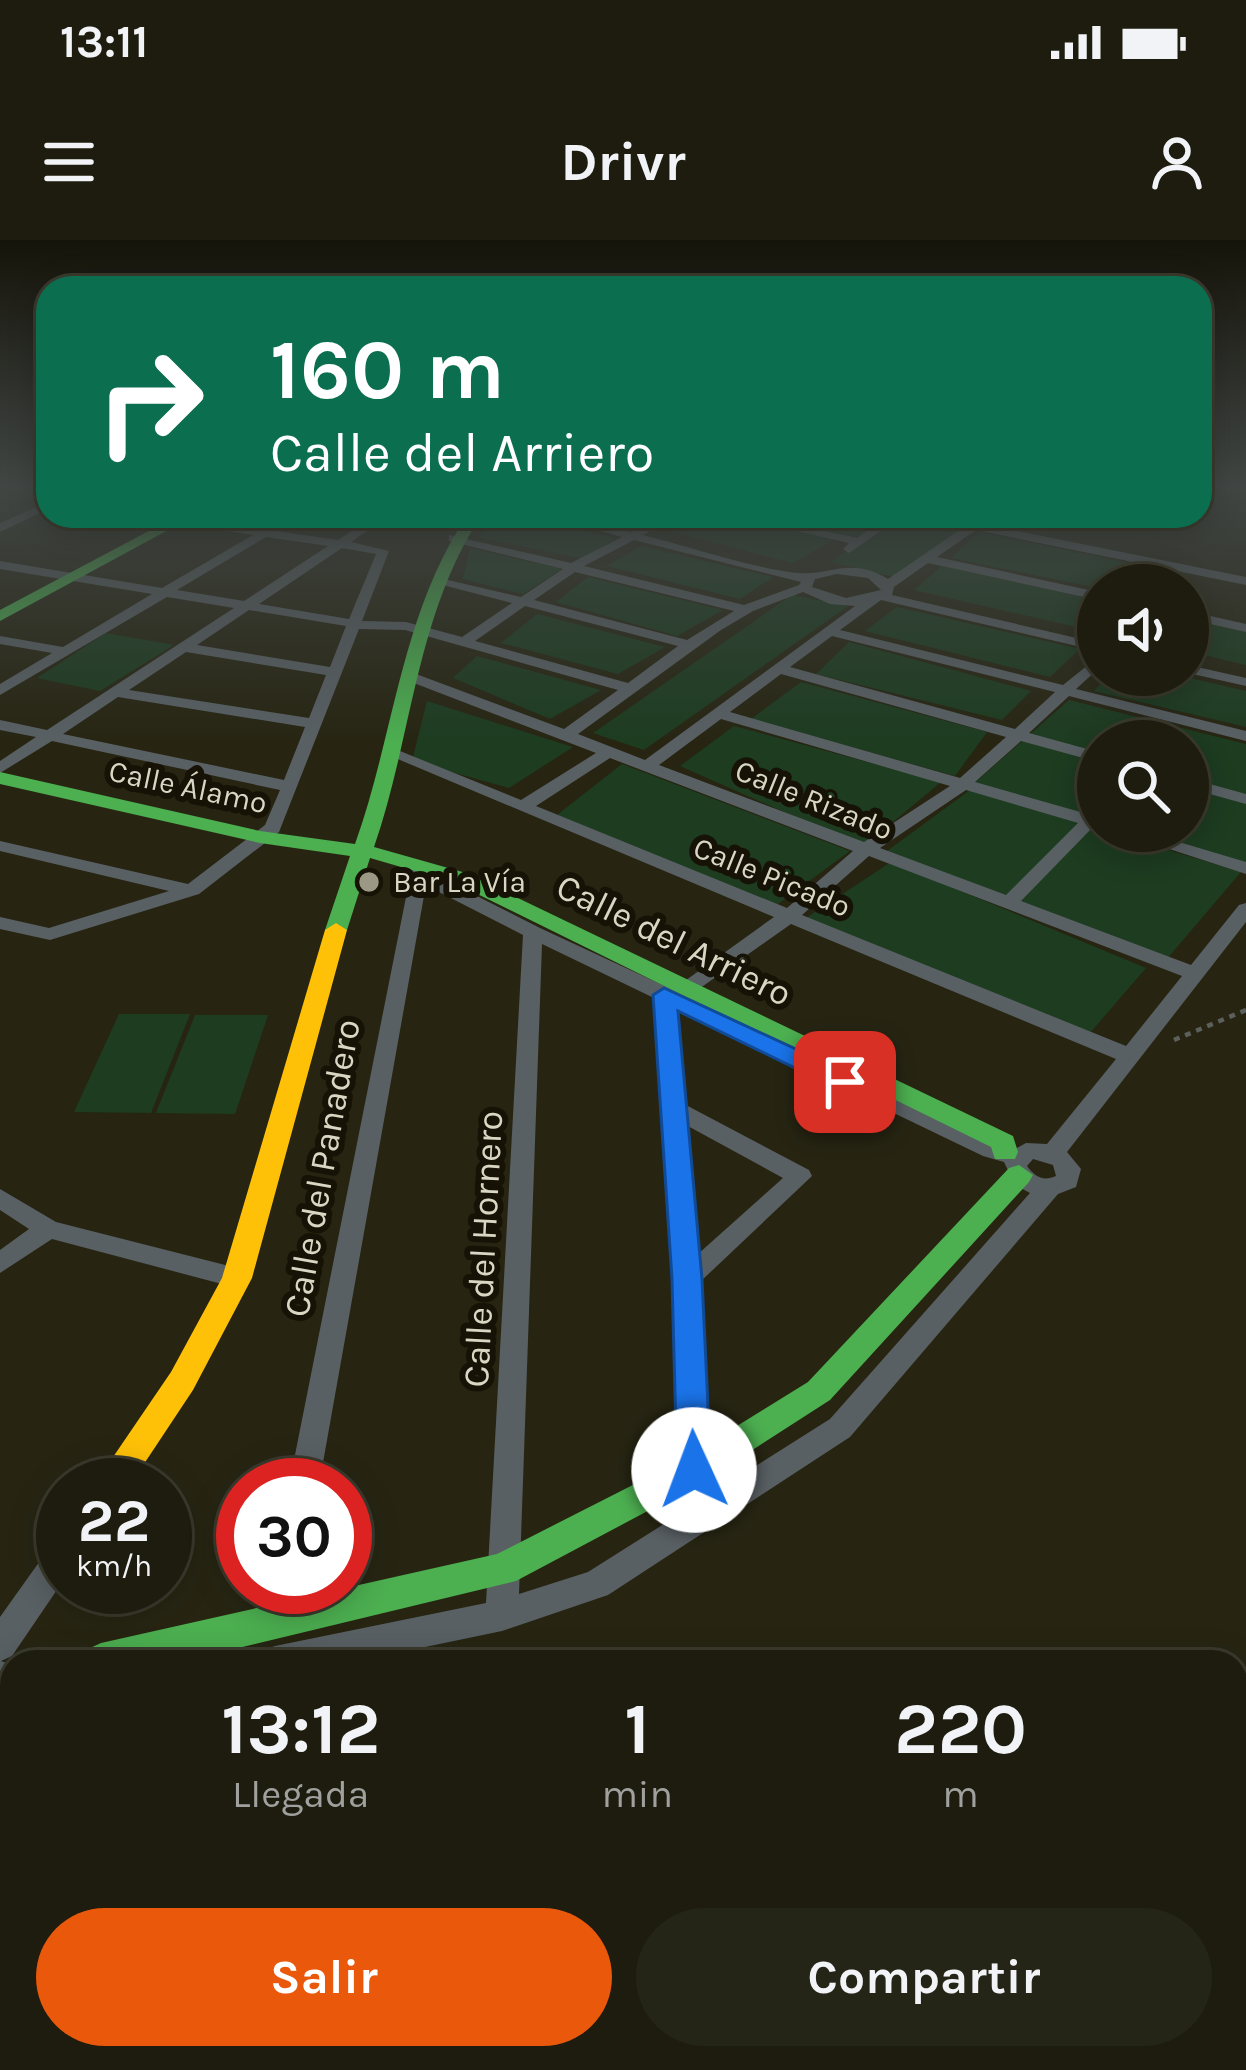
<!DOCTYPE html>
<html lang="es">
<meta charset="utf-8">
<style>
body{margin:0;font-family:Karla,sans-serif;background:#252517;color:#f1f3f6;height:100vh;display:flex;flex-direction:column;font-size:45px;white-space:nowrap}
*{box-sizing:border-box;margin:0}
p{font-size:39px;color:#a0a19e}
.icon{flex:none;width:66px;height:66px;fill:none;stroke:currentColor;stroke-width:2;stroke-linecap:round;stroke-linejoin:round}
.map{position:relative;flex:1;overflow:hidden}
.details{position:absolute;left:0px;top:1410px;width:1248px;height:420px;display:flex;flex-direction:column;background:#1d1c0e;border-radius:36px 36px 0 0;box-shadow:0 6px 30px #0003,0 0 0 3px #3b3a2e}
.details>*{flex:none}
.guide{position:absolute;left:36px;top:36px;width:1176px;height:252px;border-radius:36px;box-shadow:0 6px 30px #0003,0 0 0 3px #3b3a2e;background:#0b6e4f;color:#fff;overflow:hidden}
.controls{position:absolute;left:1077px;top:324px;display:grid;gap:24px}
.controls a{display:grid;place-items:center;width:132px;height:132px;border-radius:50%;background:#1d1c0e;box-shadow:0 6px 30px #0003,0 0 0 3px #3b3a2e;font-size:60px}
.speed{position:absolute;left:36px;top:1218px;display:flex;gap:24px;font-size:60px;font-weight:700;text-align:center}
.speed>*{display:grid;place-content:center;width:156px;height:156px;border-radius:50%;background:#1d1c0e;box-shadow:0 6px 30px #0003,0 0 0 3px #3b3a2e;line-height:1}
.speed small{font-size:30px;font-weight:400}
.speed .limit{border:18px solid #d22;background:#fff;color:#111}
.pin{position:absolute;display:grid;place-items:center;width:102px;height:102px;color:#fff;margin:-51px;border-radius:24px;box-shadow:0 6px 18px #0006}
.me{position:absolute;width:132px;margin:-66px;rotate:358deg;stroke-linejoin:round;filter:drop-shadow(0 0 9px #0008)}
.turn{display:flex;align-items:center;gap:42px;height:252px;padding:0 36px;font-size:54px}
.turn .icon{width:156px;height:156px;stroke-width:2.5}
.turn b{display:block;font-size:84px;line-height:102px}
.eta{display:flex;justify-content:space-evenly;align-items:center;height:204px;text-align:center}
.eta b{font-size:72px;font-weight:700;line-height:84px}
.cta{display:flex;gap:24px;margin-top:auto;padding:24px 36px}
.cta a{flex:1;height:138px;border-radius:72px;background:#ea580c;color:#fff;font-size:48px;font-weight:700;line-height:138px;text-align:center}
.cta a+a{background:#252517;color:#f1f3f6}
.status{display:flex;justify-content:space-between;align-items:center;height:84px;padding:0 60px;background:#1d1c0e;direction:ltr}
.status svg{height:33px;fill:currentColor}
header{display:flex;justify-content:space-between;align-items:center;height:156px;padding:0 36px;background:#1d1c0e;font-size:54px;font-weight:700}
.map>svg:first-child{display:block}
</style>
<div class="status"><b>13:11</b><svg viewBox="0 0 49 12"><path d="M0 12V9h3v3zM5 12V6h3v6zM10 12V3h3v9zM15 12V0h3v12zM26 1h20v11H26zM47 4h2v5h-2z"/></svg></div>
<header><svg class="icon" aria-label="menu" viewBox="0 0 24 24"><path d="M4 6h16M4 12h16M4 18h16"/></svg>Drivr<svg class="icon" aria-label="person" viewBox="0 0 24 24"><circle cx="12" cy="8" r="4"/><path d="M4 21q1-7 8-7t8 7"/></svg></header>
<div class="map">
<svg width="1246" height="1830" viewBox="0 0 1246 1830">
<rect width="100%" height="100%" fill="#272512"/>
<path fill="#1d3c20" d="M503,276h15l98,22 -32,21 -107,-22z
M681,276h220l70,13 -73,49 -67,-16 28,-20 -20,-5 -46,26 -124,-32z
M979,292l168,35 -11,18 -38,3 -147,-30z
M641,306l132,31 -33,22 -133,-33z
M470,308l92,21 -39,25 -60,-15z
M942,326l156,34v28l-4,3 -180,-41z
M588,337l135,33 -46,26 -121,-34z
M792,355l56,11 -204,144 -51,-17z
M897,367l183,42 -30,28 -185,-46z
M537,374l128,33 -47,27 -117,-31z
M1188,379l58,13v33l-58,-14z
M106,393l68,12 -74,46 -63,-13z
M849,402l182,49 -29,29 -186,-46z
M477,416l124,34 -51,29 -97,-41z
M1108,435h69l69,16v36l-152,-36z
M801,442l186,50 -32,44 -204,-57z
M1069,460l177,44v122l-125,-35h67v-90h-90v83l-127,-38z
M427,461l146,46 -64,41 -97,-27z
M734,486l207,56 -78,65 -183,-81z
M622,524l228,87 -76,56 -217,-92z
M970,550l271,82 -75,88 -283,-106z
M891,622l255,106 -57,66 -283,-116z
M119,774h71l-39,99 -77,-1z
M195,775h73l-33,99 -79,-1z"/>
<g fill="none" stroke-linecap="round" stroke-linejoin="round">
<path stroke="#5c605d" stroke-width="3" stroke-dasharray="3 3" stroke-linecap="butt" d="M1228,247l18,3"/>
<path stroke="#5c605d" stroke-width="4.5" stroke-dasharray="6 6" stroke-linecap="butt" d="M1174,800l72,-30"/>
<path stroke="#596064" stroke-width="18" d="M772,1818v12
M1210,1818l2,12
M318,1830l2,-12"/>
<path fill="#596064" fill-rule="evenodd" d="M48,262v7l-48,23v-9z
M179,276l83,13 23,-13h14l-23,15 62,9 37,-24h14l-38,26 38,9 -27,70 44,1 56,15 50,-34 -77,-20v-6l86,20 42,-28 -114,-28v-6l122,28 51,-26 -75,-21h20l64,16 30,-16h15l-33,19c48,12 108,33 155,38 32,3 52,-17 90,6l76,-52 -45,-11h23l304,61v8l-270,-55 -39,27 161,35v8l-170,-37 -34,24 -2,8 206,48v8l-217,-51 -41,30 223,55 35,-28v12l-22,20 170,42v10l-177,-45 -40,37 69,19v10l-77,-21 -46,41 123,35v11l-5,-1 -72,74 170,64 48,-60 7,-2v19l-179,230 14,17 -5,18 -18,7 -208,243 -242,158 -106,36 -149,31h-95l5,-12 12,-4 211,-43 37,-668 -86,-44 -10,-12 -108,606h-30l124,-623h14l24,21 89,45 475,221 11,-6 21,1 69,-85 -325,-135 -95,67h-14l-3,-4 3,-4 92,-66 -393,-165 14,-3 126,51 75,-47 -190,-73v-6h10l148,55 54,-39 -213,-60 -46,-1 -80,203 -80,62 -149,46 -50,-11v-12l49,11 120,-37 -169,-40v-10l188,43 77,-59 15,-35 -228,-49 -52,32v-12l36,-24 -36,-7v-10l47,10 187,-122 -67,-11 -167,98v-11l52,-31 -52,-9v-8l63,11 89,-53 -152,-25v-8l162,27 91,-53 -78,-13zM266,297l62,9 -84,55 -67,-11zM634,300l167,42 -2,3 -55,20 -160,-39zM342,308l34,6 -27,65 -90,-15zM575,332l159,39 -47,29 -153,-40zM837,334l31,4 13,12 -35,8 -34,-11 3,-8zM803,352l27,12 25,2 -210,154 -67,-26 143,-104 32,-19zM525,366l153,40 -50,37 -153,-42zM249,370l97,16 -16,41 -133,-22zM832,396l223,56 -40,37 -225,-62zM186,412l140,23 -17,43 -180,-28zM781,434l225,63 -46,41 -230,-66zM118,457l187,30 -21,53 -221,-46zM721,479l229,67 -86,56 -205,-77zM610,518l243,93 -66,57 -251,-102zM966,550l112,33 -72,72 -126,-47zM869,616l313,120 -56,70 -324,-131zM542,704l112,54 20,281 5,191 4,9 11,4 11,-4 4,-9 -9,-188 112,-106 -3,-6 -125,-66 -8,-96 307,148 21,6 11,23 15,8 -200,226 -242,153 -69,22zM686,885l97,53 -85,76zM1033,919l20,6 3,11c-13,6 -22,0 -29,-10z
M732,276h23l102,22 31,-22h14l-53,37 -6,-4 6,-6z
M1188,371l58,13v8l-58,-13z
M1188,425l58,13v8l-58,-13z
M1188,538l58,16v10l-58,-16z
M1114,591h28l104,31v12z
M0,949l56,33 181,46 9,3 4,7 -4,7 -9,3 -185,-49 -52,34v-23l29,-21 -29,-19z
M63,1299v42l-51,75 -11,5 11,4v69l-12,5v-122l52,-73z"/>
<path fill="#4caf50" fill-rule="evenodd" d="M177,276h17l-194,105v-11z
M467,276h14c-65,98 -69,222 -107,331l92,26 547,263 5,16 -3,7h-20l-4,-12 -538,-265 -83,-24 -23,72 -11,7 -11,-7 25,-74 -90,-13 -260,-59v-12l260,59 95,13c39,-108 46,-231 112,-328z
M1019,925l14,10 -4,7 -199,218 -124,80 -190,101 -336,81h-98l6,-13 13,-6 396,-89 185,-94 126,-78 201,-214z"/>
<path fill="#ffc107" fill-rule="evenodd" d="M336,683l11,7 -95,348 -59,112 -63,95h-36l77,-113 51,-94 103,-348z"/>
</g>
<linearGradient id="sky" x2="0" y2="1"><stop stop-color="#15140a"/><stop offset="0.49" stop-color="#414644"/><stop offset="1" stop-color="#414644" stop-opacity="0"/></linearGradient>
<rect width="1246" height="503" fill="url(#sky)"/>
<path fill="#1a73e8" stroke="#114b97" stroke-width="3" d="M664,748l190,88 4,6 -13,8 -9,-2 -158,-77 24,268 9,191 -5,10 -12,5 -12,-5 -5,-10 -5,-191 -19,-284z"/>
<circle fill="#9b9986" stroke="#161306" stroke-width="4.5" cx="369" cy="642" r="12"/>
<g text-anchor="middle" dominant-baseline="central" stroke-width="12" stroke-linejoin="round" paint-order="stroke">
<g font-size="30" fill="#d9d7c4" stroke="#161306">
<text transform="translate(188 547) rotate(12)">Calle Álamo</text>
<text transform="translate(814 560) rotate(22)">Calle Rizado</text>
<text transform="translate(772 637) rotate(22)">Calle Picado</text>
</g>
<g font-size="30" fill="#d9d7c4" stroke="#161306" text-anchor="start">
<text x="393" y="642">Bar La Vía</text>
</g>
<g font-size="36" fill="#d9d7c4" stroke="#161306">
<text transform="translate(674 700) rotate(26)">Calle del Arriero</text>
<text transform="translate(322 928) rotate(-80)">Calle del Panadero</text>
<text transform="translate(483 1009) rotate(-87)">Calle del Hornero</text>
</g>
</g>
</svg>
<div class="controls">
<a><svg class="icon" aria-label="sound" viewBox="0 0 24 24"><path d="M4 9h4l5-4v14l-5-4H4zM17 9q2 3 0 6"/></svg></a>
<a><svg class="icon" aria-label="search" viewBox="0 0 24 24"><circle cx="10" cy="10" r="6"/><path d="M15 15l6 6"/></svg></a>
</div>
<div class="speed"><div>22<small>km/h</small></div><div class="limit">30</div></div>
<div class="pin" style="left:845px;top:842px;background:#d93025"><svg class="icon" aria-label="arrive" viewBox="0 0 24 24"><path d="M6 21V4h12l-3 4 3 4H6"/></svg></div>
<svg class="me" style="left:694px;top:1230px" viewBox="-20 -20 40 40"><circle r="19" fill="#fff"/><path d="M0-13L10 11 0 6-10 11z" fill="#1a73e8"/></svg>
<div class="guide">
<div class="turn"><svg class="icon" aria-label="right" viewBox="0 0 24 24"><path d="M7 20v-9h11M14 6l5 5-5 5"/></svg><div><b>160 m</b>Calle del Arriero</div></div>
</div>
<section class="details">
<div class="eta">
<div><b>13:12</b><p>Llegada</p></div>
<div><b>1</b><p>min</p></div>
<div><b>220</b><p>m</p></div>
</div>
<div class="cta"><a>Salir</a><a>Compartir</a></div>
</section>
</div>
